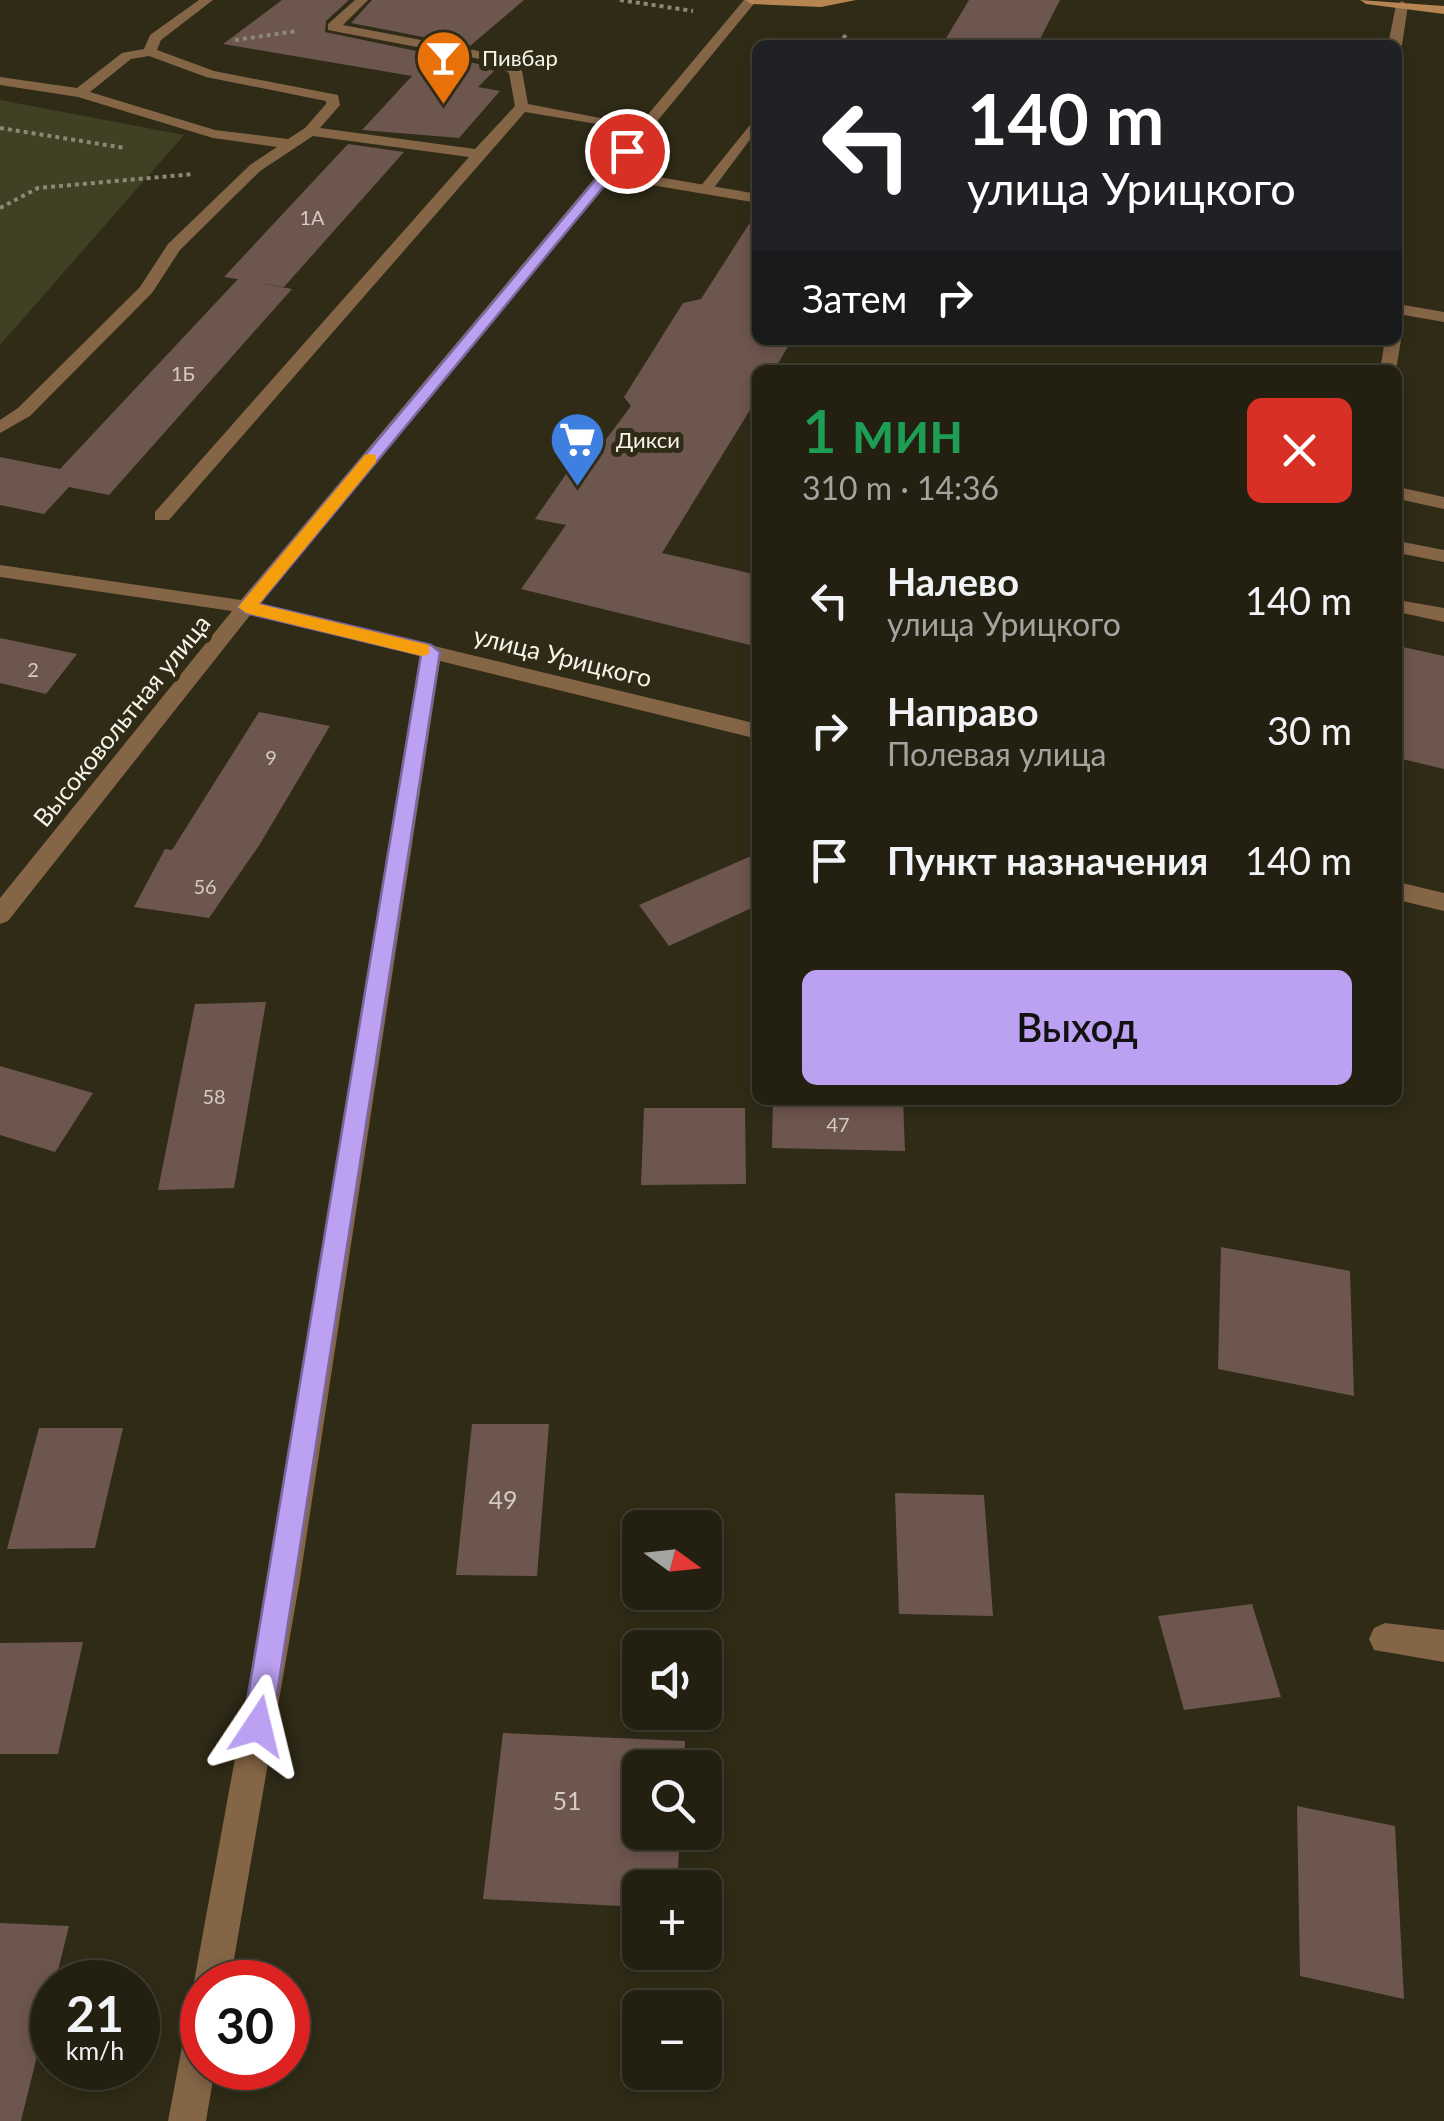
<!DOCTYPE html>
<html lang="ru">
<meta charset="utf-8">
<style>
body{margin:0;font-family:Lato,sans-serif;background:#2f2d1f;color:#f1f3f6;height:100vh;display:flex;flex-direction:column;font-size:38px;white-space:nowrap}
*{box-sizing:border-box;margin:0}
p{font-size:32px;color:#a3a39f}
.icon{flex:none;width:55px;height:55px;fill:none;stroke:currentColor;stroke-width:2;stroke-linecap:round;stroke-linejoin:round}
.map{position:relative;flex:1;overflow:hidden}
.details{position:absolute;left:752px;top:365px;width:650px;height:740px;display:flex;flex-direction:column;background:#232011;border-radius:15px;box-shadow:0 5px 15px #0003,0 0 0 2px #403e31}
.details>*{flex:none}
.top-card{position:absolute;left:752px;top:40px;width:650px;height:305px;border-radius:15px;box-shadow:0 5px 15px #0003,0 0 0 2px #403e31;background:#202124;color:#fff;overflow:hidden}
.needle{width:65px;rotate:105deg}
.fabs{position:absolute;left:622px;top:1510px;display:grid;gap:20px}
.fabs a{display:grid;place-items:center;width:100px;height:100px;border-radius:15px;background:#232011;box-shadow:0 5px 15px #0003,0 0 0 2px #403e31;font-size:50px}
.speed{position:absolute;left:30px;top:1960px;display:flex;gap:20px;font-size:50px;font-weight:700;text-align:center}
.speed>*{display:grid;place-content:center;width:130px;height:130px;border-radius:50%;background:#232011;box-shadow:0 5px 15px #0003,0 0 0 2px #403e31;line-height:1}
.speed small{font-size:25px;font-weight:400}
.speed .limit{border:15px solid #d22;background:#fff;color:#111}
.pin{position:absolute;display:grid;place-items:center;width:85px;height:85px;color:#fff;margin:-42px;border:5px solid #fff;border-radius:50%;box-shadow:0 2px 10px #0007}
.me{position:absolute;width:110px;margin:-55px;rotate:10deg;stroke-linejoin:round;filter:drop-shadow(0 0 8px #0008)}
.turn{display:flex;align-items:center;gap:35px;height:210px;padding:0 50px;font-size:45px}
.turn .icon{width:130px;height:130px;stroke-width:2.5}
.turn b{display:block;font-size:70px;line-height:85px}
.then{display:flex;align-items:center;height:95px;padding:0 50px;background:#0003;gap:20px;font-size:38px}
.round{display:grid;place-items:center;flex:none;width:105px;height:105px;border-radius:15px;background:#2f2d1f}
.overview{display:flex;align-items:center;justify-content:space-between;height:170px;padding:0 50px}
h1{font-size:60px;font-weight:600;line-height:75px;color:#1e9e55}
.primary-button{display:flex;gap:20px;margin-top:auto;padding:20px 50px}
.primary-button a{flex:1;height:115px;border-radius:15px;background:#bca0f2;color:#111;font-size:40px;font-weight:600;line-height:115px;text-align:center}
ul{padding:0;list-style:none}
li{display:flex;align-items:center;gap:30px;height:130px;padding:0 50px}
li div{flex:1}
li b{display:block;font-size:38px}
li em{font-style:normal}
.map>svg:first-child{display:block}
</style>
<div class="map">
<svg width="1444" height="2121" viewBox="0 0 1444 2121">
<rect width="100%" height="100%" fill="#2f2b17"/>
<path fill="#3f4024" d="M0,100l184,35 -184,210z"/>
<path fill="#6d564e" d="M282,0h67l-23,21 -1,11 168,35 3,2 -18,18 22,4 -41,47 -97,-8 50,-54 -189,-32z
M372,0h152l-54,46 -119,-23z
M969,0h91l-23,45h-95z
M348,144l56,8 -120,135 -60,-10z
M758,210v130h34l-18,30h-16v27l-96,156 96,22v72l-237,-58 45,-64 -31,-6 47,-68 16,-1 33,-44 -7,-9 59,-94 18,-4z
M238,279l54,10 -183,206 -40,-8 -25,27 -44,-9v-48l60,12z
M0,638l77,16 -31,40 -46,-11z
M1398,646l46,10v113l-46,-11z
M259,712l71,14 -70,118 -51,74 -75,-11 31,-58 7,1z
M758,853v52l-89,41 -30,-41z
M266,1002l-32,186 -76,2 37,-186z
M0,1066l93,27 -38,59 -55,-17z
M773,1100h130l2,51 -133,-3z
M644,1108h101l1,76 -105,1z
M1221,1247l129,24 4,125 -136,-27z
M472,1424h77l-12,152 -81,-1z
M39,1428h84l-28,120 -88,1z
M895,1493l89,2 9,121 -94,-2z
M1252,1604l29,93 -97,13 -26,-94z
M83,1642l-25,112h-58v-111z
M503,1733l182,8 -1,27h-44v64h40l-3,56h-37v19l-157,-8z
M1297,1806l98,20 9,173 -104,-23z
M0,1923l69,3 -48,195h-21z"/>
<g fill="none" stroke-linecap="round" stroke-linejoin="round">
<path stroke="#8b8877" stroke-width="4" stroke-dasharray="4 4" stroke-linecap="butt" d="M620,0l73,11
M235,40l62,-9
M839,45l8,-12
M0,128l125,20
M0,208l38,-20 156,-14"/>
<path fill="#846546" fill-rule="evenodd" d="M199,0h14l-52,40 -4,10 57,21 124,24 2,10 -20,23 155,21 40,-43 -6,-33 -19,-12 -162,-31v-6l27,-24h13l-25,25 156,30 23,16 6,33 124,24 -7,4 -120,-20 -356,408h-14v-8l314,-355 -156,-21 -53,35 -80,79 -28,43 -122,123 -30,17v-13l18,-12 122,-121 28,-43 82,-79 27,-18 -64,-9 -135,-41 -78,-12v-8l77,11 45,-35 22,-4 6,-14zM149,56l57,21 120,24v3l-21,24 -17,11 -73,-9 -125,-38 41,-33z
M1402,1l6,4 -6,40 -4,3v-3h-10l8,-40z
M758,115v14l-48,64h-10v-6z
M1398,336l3,4 -5,30h-16l5,-30h13z
M1398,487l46,10v12l-46,-10z
M1398,541l46,9v12l-46,-9z
M1398,600l46,8v14l-46,-10z
M1385,1623l59,7v32l-70,-12 -5,-11 5,-11z"/>
<path fill="#846546" fill-rule="evenodd" d="M744,0h13l-140,170 141,24v9l-148,-25 -351,426 499,120v15l-318,-78 -140,918 -70,403h-28v14l-8,-14 74,-403 152,-923 -169,-42 -243,307 -8,3v-26l232,-287 -232,-34v-12l241,35z
M1398,304l46,8v10l-46,-8z
M1398,882l46,11v18l-46,-11z
M202,2018v50h13l-9,53h-38l16,-85 5,-13z"/>
<path fill="#b68552" fill-rule="evenodd" d="M745,0h111l-35,7 -70,-3z
M1360,0l84,6v8l-78,-10z"/>
</g>
<path fill="#bca0f2" stroke="#7a689d" stroke-width="2.5" d="M622,148l11,3 -374,453 172,41 9,7 -168,1074 -4,10 -10,5 -11,-5 -4,-10 178,-1071 -175,-42 -8,-6z"/>
<path fill="#f59e0b" d="M370,454l6,1v7l-117,142 170,41v9l-7,2 -176,-43 -8,-6 127,-152z"/>
<defs>
<symbol id="bar-pin" viewBox="-11 -11 22 30"><path d="M0 17L-7.5 6A9.5 9.5 0 1 1 7.5 6Z" fill="#e8710a" stroke="#2f2b17"/><path d="M-6-5H6L.8 .8V4.5H3.5V6h-7V4.5H-.8V.8Z" fill="#fff"/></symbol>
<symbol id="supermarket-pin" viewBox="-11 -11 22 30"><path d="M0 17L-7.5 6A9.5 9.5 0 1 1 7.5 6Z" fill="#3f7fe0" stroke="#2f2b17"/><path d="M-6-5.5h2.5l.6 2H6L4.5 2H-2.5L-4.4-4H-6ZM-1.5 3.2a1.3 1.3 0 1 0 .1 0ZM3 3.2a1.3 1.3 0 1 0 .1 0Z" fill="#fff"/></symbol>
</defs>
<g fill-rule="evenodd">
<use href="#bar-pin" x="412" y="26" width="63" height="86"/>
<use href="#supermarket-pin" x="546" y="408" width="63" height="86"/>
</g>
<g text-anchor="middle" dominant-baseline="central" stroke-width="10" stroke-linejoin="round" paint-order="stroke">
<g font-size="20" fill="#d4ccc2">
<text x="312" y="217">1А</text>
<text x="183" y="373">1Б</text>
<text x="33" y="669">2</text>
<text x="271" y="757">9</text>
<text x="205" y="886">56</text>
<text x="214" y="1096">58</text>
<text x="838" y="1124">47</text>
</g>
<g font-size="22" fill="#f6f4e8" stroke="#2f2b17" text-anchor="start">
<text x="482" y="57">Пивбар</text>
<text x="616" y="439">Дикси</text>
</g>
<g font-size="25" fill="#f6f4e8" stroke="#2f2b17">
<text transform="translate(563 656) rotate(14)">улица Урицкого</text>
<text transform="translate(121 720) rotate(-51)">Высоковольтная улица</text>
</g>
<g font-size="25" fill="#d4ccc2">
<text x="503" y="1499">49</text>
<text x="567" y="1800">51</text>
</g>
</g>
</svg>
<div class="fabs">
<a><svg class="needle" viewBox="-14 -14 28 28"><path d="M0-13l5 13h-10z" fill="#e53935"/><path d="M0 13l5-13h-10z" fill="#a3a39f"/></svg></a>
<a><svg class="icon" aria-label="sound" viewBox="0 0 24 24"><path d="M4 9h4l5-4v14l-5-4H4zM17 9q2 3 0 6"/></svg></a>
<a><svg class="icon" aria-label="search" viewBox="0 0 24 24"><circle cx="10" cy="10" r="6"/><path d="M15 15l6 6"/></svg></a>
<a>+</a>
<a>−</a>
</div>
<div class="speed"><div>21<small>km/h</small></div><div class="limit">30</div></div>
<div class="pin" style="left:627px;top:151px;background:#d93025"><svg class="icon" aria-label="arrive" viewBox="0 0 24 24"><path d="M6 21V4h12l-3 4 3 4H6"/></svg></div>
<svg class="me" style="left:258px;top:1726px" viewBox="-20 -20 40 40"><path d="M0-17L14 15 0 8-14 15z" fill="#bca0f2" stroke="#fff" stroke-width="4"/></svg>
<div class="top-card">
<div class="turn"><svg class="icon" aria-label="left" viewBox="0 0 24 24"><path d="M17 20v-9H6M10 6l-5 5 5 5"/></svg><div><b>140 m</b>улица Урицкого</div></div>
<div class="then">Затем<svg class="icon" aria-label="right" viewBox="0 0 24 24"><path d="M7 20v-9h11M14 6l5 5-5 5"/></svg></div>
</div>
<section class="details">
<div class="overview"><div><h1>1 мин</h1><p>310 m · 14:36</p></div><a class="round" style="background:#d93025;color:#fff"><svg class="icon" aria-label="close" viewBox="0 0 24 24"><path d="M6 6l12 12M18 6L6 18"/></svg></a></div>
<ul>
<li><svg class="icon" aria-label="left" viewBox="0 0 24 24"><path d="M17 20v-9H6M10 6l-5 5 5 5"/></svg><div><b>Налево</b><p>улица Урицкого</p></div><em>140 m</em></li>
<li><svg class="icon" aria-label="right" viewBox="0 0 24 24"><path d="M7 20v-9h11M14 6l5 5-5 5"/></svg><div><b>Направо</b><p>Полевая улица</p></div><em>30 m</em></li>
<li><svg class="icon" aria-label="arrive" viewBox="0 0 24 24"><path d="M6 21V4h12l-3 4 3 4H6"/></svg><div><b>Пункт назначения</b></div><em>140 m</em></li>
</ul>
<div class="primary-button"><a>Выход</a></div>
</section>
</div>
